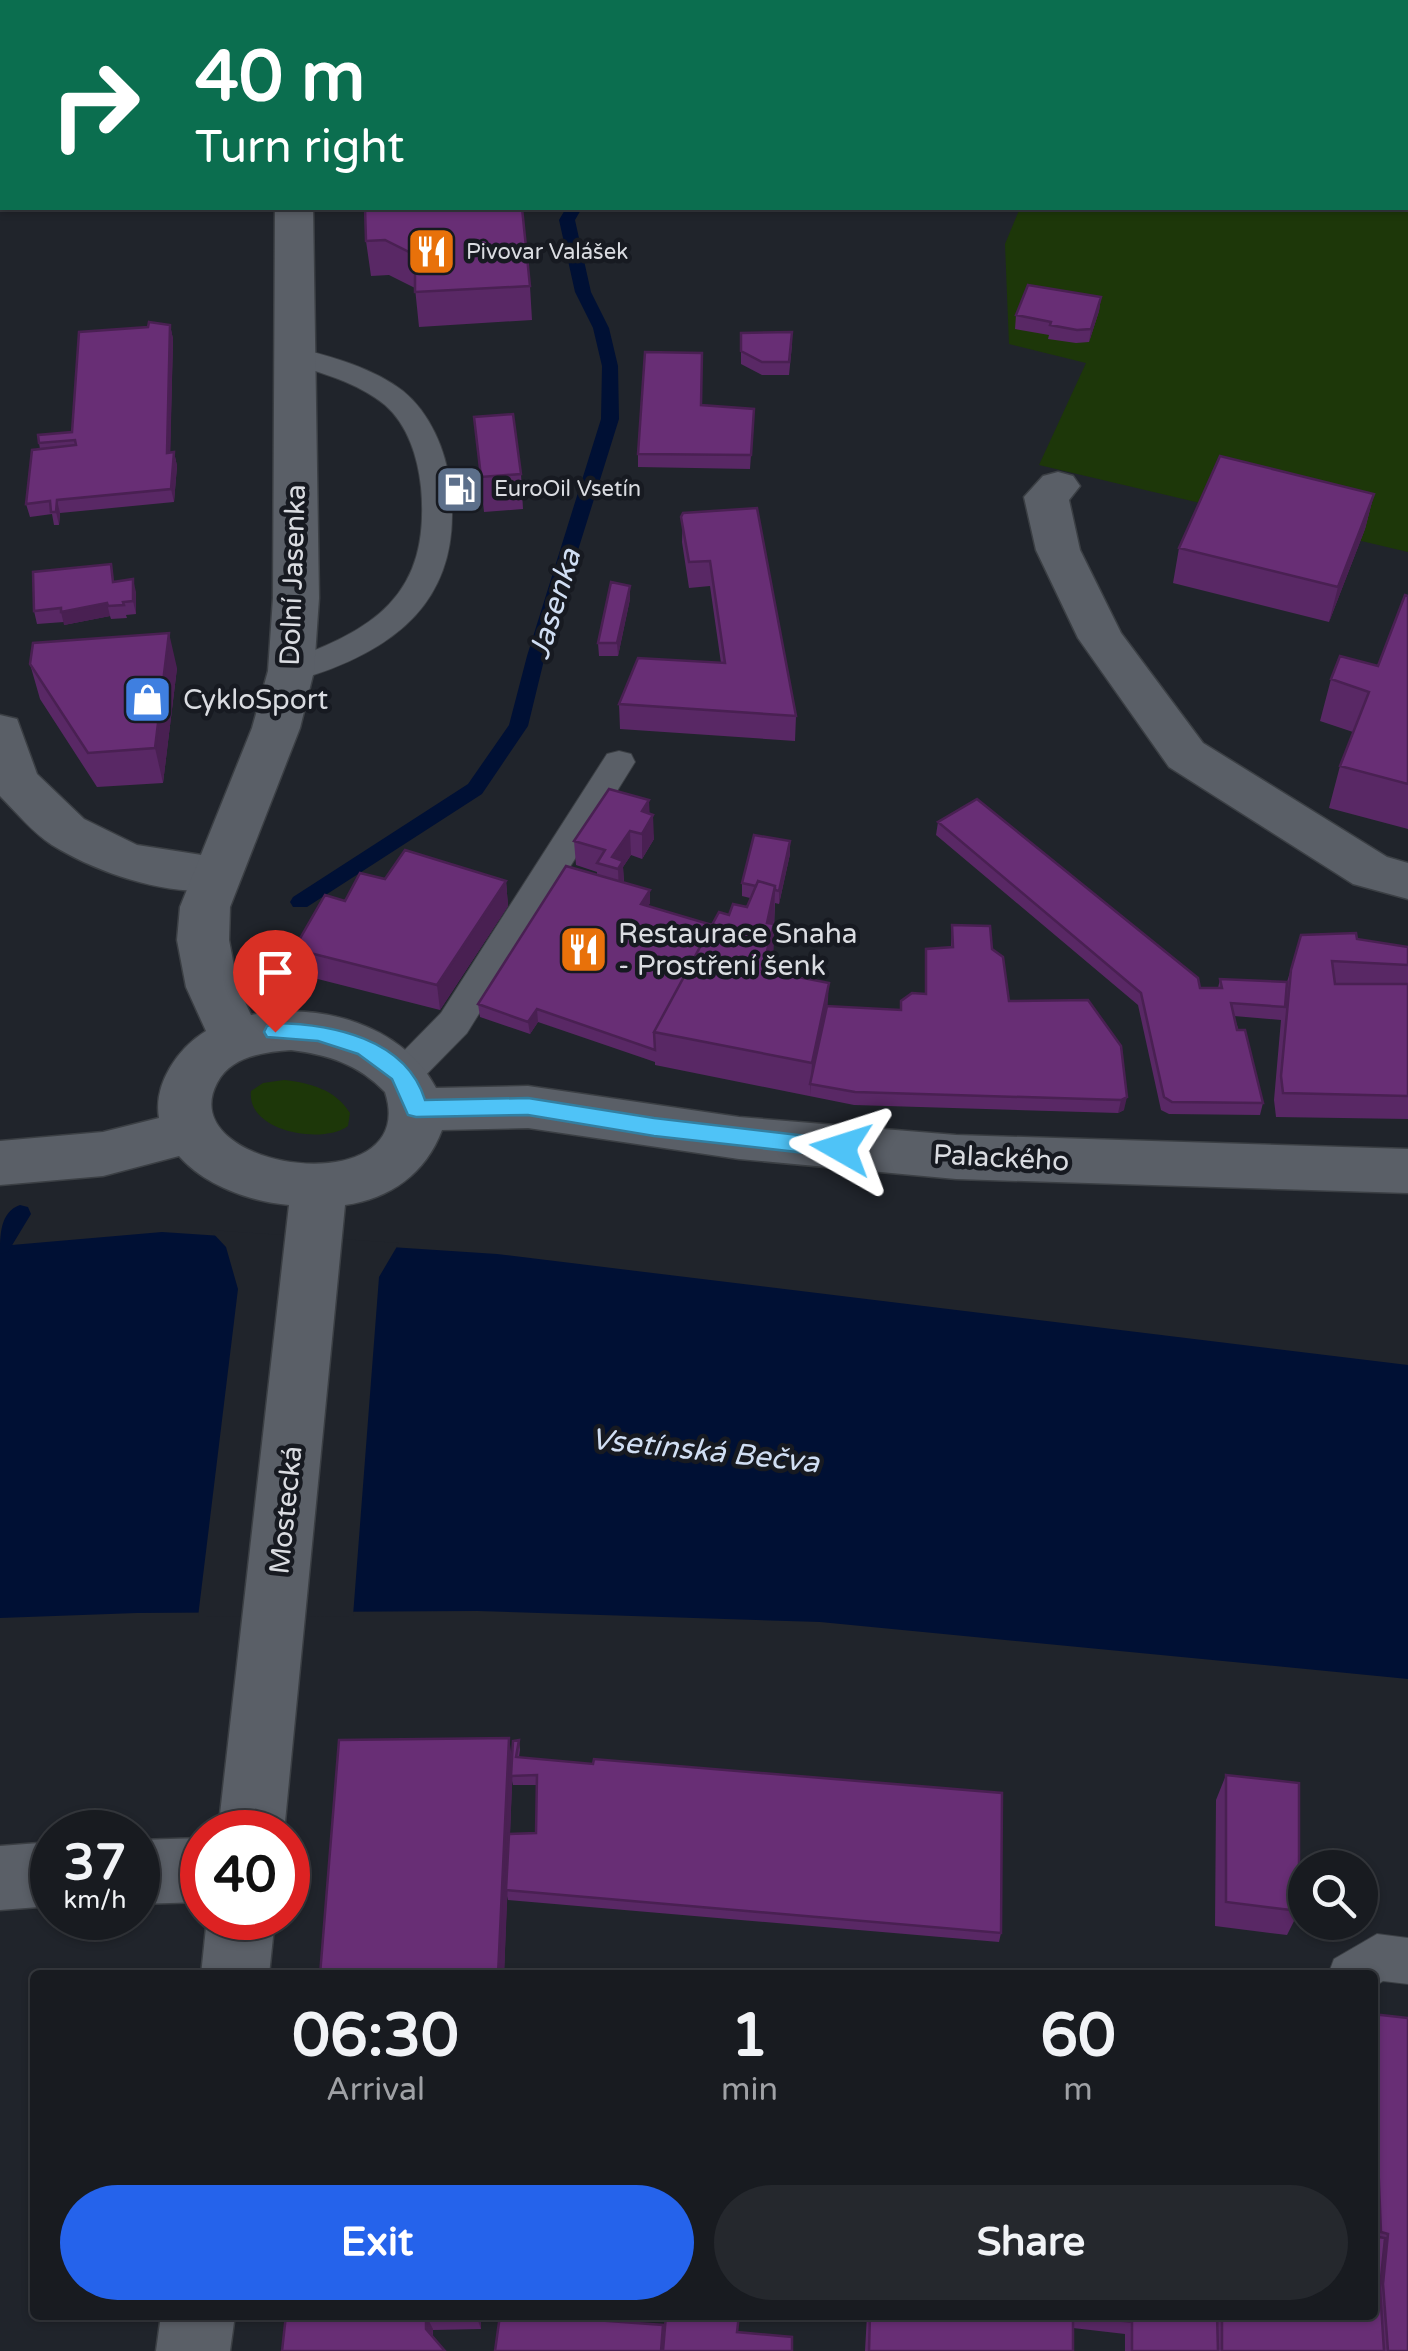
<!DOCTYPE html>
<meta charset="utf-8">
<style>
body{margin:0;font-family:"Varela Round",sans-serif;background:#25282d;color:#f1f3f6;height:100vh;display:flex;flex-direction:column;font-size:38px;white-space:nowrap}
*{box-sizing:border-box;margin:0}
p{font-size:32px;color:#9fa1a5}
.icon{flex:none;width:55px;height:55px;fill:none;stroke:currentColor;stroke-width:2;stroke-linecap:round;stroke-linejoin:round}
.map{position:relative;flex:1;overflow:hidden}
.panel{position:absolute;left:30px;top:1970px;width:1348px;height:350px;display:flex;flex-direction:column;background:#181b20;border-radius:10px;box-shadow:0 2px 8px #0004,0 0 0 2px #36393e}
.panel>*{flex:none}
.top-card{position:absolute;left:0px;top:0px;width:1410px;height:210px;box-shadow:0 2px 8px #0004,0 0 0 2px #36393e;background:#0b6e4f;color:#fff;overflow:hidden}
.fabs{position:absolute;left:1288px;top:1850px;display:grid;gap:20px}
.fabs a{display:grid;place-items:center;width:90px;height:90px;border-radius:50%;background:#181b20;box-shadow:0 2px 8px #0004,0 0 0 2px #36393e;font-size:50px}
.speed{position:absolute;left:30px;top:1810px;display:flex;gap:20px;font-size:50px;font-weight:700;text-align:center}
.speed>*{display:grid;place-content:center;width:130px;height:130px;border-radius:50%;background:#181b20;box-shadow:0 2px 8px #0004,0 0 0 2px #36393e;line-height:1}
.speed small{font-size:25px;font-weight:400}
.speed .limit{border:15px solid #d22;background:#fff;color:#111}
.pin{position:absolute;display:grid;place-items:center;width:85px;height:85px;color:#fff;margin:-102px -42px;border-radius:50% 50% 50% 0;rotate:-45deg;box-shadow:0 0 10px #0007}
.pin .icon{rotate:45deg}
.me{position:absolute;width:110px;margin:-55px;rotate:276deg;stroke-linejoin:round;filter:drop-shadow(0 0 8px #0008)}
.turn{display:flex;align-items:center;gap:35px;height:210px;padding:0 30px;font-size:45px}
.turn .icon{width:130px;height:130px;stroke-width:2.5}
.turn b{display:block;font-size:70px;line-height:85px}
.eta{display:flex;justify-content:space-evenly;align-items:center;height:170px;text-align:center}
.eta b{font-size:60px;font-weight:700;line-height:70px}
.button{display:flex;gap:20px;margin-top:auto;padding:20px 30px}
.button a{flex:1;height:115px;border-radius:60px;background:#2563eb;color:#fff;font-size:40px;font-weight:700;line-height:115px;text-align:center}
.button a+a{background:#25282d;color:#f1f3f6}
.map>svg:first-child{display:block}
</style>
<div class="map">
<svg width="1408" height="2351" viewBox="0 0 1408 2351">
<rect width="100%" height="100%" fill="#20242b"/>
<path fill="#1d3709" d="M1074,0h334v552l-369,-87 47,-102 -77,-19 -4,-100 15,-36h388v-206z
M284,1080c26,3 51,9 66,33l-2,13c-25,19 -102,6 -97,-35l12,-8z"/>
<path fill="#001034" d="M162,1232l335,22 911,111v314l-588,-57 -343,-11 -340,2 -137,5v-372z"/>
<path fill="#20242b" d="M210,1230l189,13 -20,34 -26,339 -155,1 40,-328 -12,-42z"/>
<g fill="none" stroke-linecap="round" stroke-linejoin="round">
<path fill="#001034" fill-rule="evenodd" d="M559,0h15l1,2h-14z
M566,208h16l-7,12 16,72 18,36 9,38 1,53 -74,237 -17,70 -46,68 -175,113h-14l-3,-5 3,-5 175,-113 41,-59 18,-69 74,-237 1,-53 -9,-38 -18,-36 -16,-72z
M20,1205l8,2 3,7 -23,38 -8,2c0,-19 0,-42 20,-49z"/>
<defs>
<path id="service" d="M297,348c36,9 76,20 106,43 27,22 43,59 47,94 15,116 -56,168 -159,197l-11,-3 -5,-8 5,-8c94,-32 151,-67 141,-176 -3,-29 -13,-62 -36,-82 -28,-23 -64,-32 -98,-43l-4,-6 4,-6z
M619,751l12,3 4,8 -168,271 -52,53 -13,4 -13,-4 -5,-10 5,-10 52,-53 166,-259z
M1377,1934l31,4v46l-25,-3 -11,7v-13h-44l6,-16z"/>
<path id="minor" d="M338,0h36v2h-35z
M1058,472l15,4 7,10 -11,14 11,50 41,83 82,110 184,114 21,6v36l-55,-15 -184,-117 -91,-129 -42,-88 -12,-53 19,-21z
M0,715l17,4 20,55 47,45 53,26 97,15 7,13 -7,13c-54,16 -135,-12 -182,-41 -19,-12 -36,-33 -52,-49z
M202,1838v64l-64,2v-64z
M52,1842v64l-52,4v-64z"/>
<path id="tertiary" d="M273,0h36v2h-35z
M275,208h38l6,390 -5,73 -14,57 -70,179 -1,33 9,47 13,28c68,-14 152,10 185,73l92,-2 211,31 217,18 452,14v44l-452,-14 -217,-20 -211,-31 -86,2c-16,43 -52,69 -97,75l-61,627h-66l71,-627c-38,-3 -85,-20 -110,-49l-76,20 -103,9v-44l103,-9 56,-14c-6,-34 19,-70 47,-87l-20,-44 -9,-47 3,-33 72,-179 16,-57 5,-73zM291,1050c38,5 67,14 94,42 37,113 -214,79 -168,-9 14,-27 47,-31 74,-33z
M207,1918h68l-6,57h-68z
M161,2315h74l-5,36h-74z"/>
</defs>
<use href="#service" stroke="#3b3f44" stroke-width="2"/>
<use href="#minor" stroke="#3b3f44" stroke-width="3"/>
<use href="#tertiary" stroke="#3b3f44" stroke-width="3"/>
<use href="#service" fill="#5a5f67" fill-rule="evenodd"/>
<use href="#minor" fill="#5a5f67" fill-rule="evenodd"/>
<use href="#tertiary" fill="#5a5f67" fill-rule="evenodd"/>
</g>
<path fill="#592865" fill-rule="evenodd" d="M365,208l165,78 2,34 -113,7 -4,-39 -26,-13 -18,1 -5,-35z
M1101,297l-2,14 -10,31 -13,1 -28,-4 1,-4 -34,-6 1,-14z
M170,325l3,14 -3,114 4,-1 3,14 -3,36 -114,11 -1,12h-5l-2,-11 -22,3 -4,-13 14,-55 -1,-6 33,-11z
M741,333l51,12 -3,30h-27l-21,-11z
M701,405l53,4 -4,60 -112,-2v-13z
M474,417l47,57 2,35 -39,3z
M1374,494l-9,35 -36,93 -156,-39 6,-35z
M683,513l113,203 -1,25 -175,-12 -1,-25 102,-41 -11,-77 -21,2 -7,-46z
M115,581l21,11v22l-10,1 1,3 -16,1 -1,-3 -46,9v-3l-27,2 -3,-13z
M1408,596v233l-79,-21 11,-42 13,-34 -33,-11 11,-42 47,-13z
M630,599l-12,57h-19l-1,-13z
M30,664l147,4 -14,115 -66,4 -57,-88z
M649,813l5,26 -12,20 -11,-4 -8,12 1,16 26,7v13l-2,3 64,19 35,-18 3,-9 -8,-2v-13l48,-42v13l-11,50 -4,-1 -2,55 -4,13 59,35 73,4 24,-16 1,-45 25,-2 1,-22 40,24 17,52 79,-1 36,110 -6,3 -264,-8 -199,-40v-3l-117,-40 -8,12 -50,-17 -2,-13 119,-129v-3l-21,-7 -2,-24z
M938,822l262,166h18l2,-9 67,3 14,-47 56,4 51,8v172l-132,-2 -2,-17 7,-80 -47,-4 29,87 -3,12 -91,-1 -8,-4 -23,-105 -202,-170z
M385,879l121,2 2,25 -68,104 -142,-36 -4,-25 51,-48z
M519,1740l1,10 -1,7 482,176 -2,9 -491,-42 -1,-4 -3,79h-184l192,-218zM512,1781l1,4h24l-1,48 -26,1z
M1226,1775l73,136 -12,24 -72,-9 1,-126z
M1372,2014l36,337h-283v-17l-52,-6 -1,23h-207l2,-36h505z
M286,2315h195v14l-48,1v7z"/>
<path fill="#492052" d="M1101,297l-2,14 -10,31 2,-13z
M170,325l3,14 -3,127 -3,-13z
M174,452l3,14 -3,36 -3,-13z
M1374,494l-9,35 -36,93 9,-35z
M57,500l3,13 -1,12 -3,-13z
M133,579l3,13v22l-3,-13z
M630,586v13l-12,57 -1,-13z
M107,603l3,13 -46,9 -3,-13z
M169,633l8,35 -14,115 -8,-35z
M649,800l1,21 3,-6 1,24 -12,20v-48z
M630,831l1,24 -8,12 1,19 -5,8 -1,-25 -6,-12z
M790,841v13l-11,50v-13z
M506,881l2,25 -68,104 -3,-25z
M775,886l-1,34 -3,15 3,-11 -1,34 -12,45 1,-33 5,-47z
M650,890v13l-8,14 -1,-13z
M829,983l-2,33 -17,68v12l2,-33z
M537,1009l1,13 -8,12 -2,-12z
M1127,1097l-3,13 -6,3 3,-13z
M509,1738l4,26 -9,211h-6z
M426,2315l7,14 -1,17 -6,-17z
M476,2315h5v14z"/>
<path fill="#682e75" stroke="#492052" stroke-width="2.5" d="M119,0h94v2h-95z
M427,0h31l1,2h-48z
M365,208h157l8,78 -115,6v-37l-30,-15 -19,1z
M1028,285l73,12 -10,32 -14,1 -27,-5 1,-3 -35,-7z
M149,322l21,3 -3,128 7,-1 -3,37 -114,11 -1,12h-5l-1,-11 -24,3 6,-54 44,-5 -1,-5 -36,3 -1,-8 34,-3 7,-100 69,-5z
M792,332l-3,30h-27l-21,-11v-18z
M645,352l57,1 -1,52 53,4 -3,46 -113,-1z
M513,414l8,60 -40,3 -7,-60z
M1220,456l154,38 -36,93 -159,-39z
M757,508l39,208 -177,-12 19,-46 87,5 -15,-102 -21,1 -8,-45 2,-4z
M111,564l2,18 20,-3v22l-10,1 1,3 -16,1 -1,-3 -46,9v-4l-27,3 -1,-39z
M611,582l19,4 -13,57h-19z
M1405,595l3,1v188l-68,-18 29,-74 -38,-13 9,-23 38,10z
M169,633l-14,115 -67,5 -58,-89 3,-21z
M609,789l40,11 -7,11 11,4 -11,19 -12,-3 -18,26 11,4 -5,8 -21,-6 8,-13 -31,-9z
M977,799l221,179 2,10h22l-2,-9 67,3 -2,25 -54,-4 6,27h8l18,73 -91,-1 -8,-5 -23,-104 -203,-171z
M754,835l36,6 -11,50 -4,-1v-4l-17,-5 -2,5 -14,-3z
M405,850l101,31 -69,104 -143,-36 31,-54 20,6 15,-28 25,6z
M566,866l84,24 -9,14 71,21 -58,107 1,18 -118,-41 -9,13 -50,-18z
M758,881l17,5 -8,37 7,1 -12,46 67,13 -17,80 -158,-31 65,-120 10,3 4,-11 14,3z
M952,925l38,1 2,23 11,8 6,44 79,-1 33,46 6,51 -6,3 -266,-8 -45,-8 17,-78 74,4v-9l11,-8 14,1v-45l27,-2z
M1356,933l1,6 51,8v18l-76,-4 3,23h73v112l-125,-3 -2,-17 10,-106 10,-35z
M509,1738l-11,237h-178l19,-235z
M519,1740l-3,17 77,7 1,-5 408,34 -1,140 -495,-43 3,-56 27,-1 1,-58 -26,1 2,-35z
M1226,1775l73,8v128l-73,-9z
M1372,2014l36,4v333h-20l-5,-67 5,-50 -7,-2z
M1372,2236l13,2 -5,50 4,63h-162v-36h150z
M286,2315h140v14l19,22h-163z
M500,2315h26l137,10 -2,26h-166z
M666,2315h73l-2,17 55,5v14h-129z
M870,2315h203v36h-204z
M1075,2315h142l1,36h-86v-29z"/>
<path fill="#4fc3f7" stroke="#337fa1" stroke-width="2.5" d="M275,1023c56,1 131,15 150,77l103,-2 126,20 187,22 11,8 -11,9 -187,-21 -126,-21 -112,2 -8,-2 -16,-36 -34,-25 -40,-13 -51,-4 -3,-5 3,-6z"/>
<defs>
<symbol id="restaurant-square" viewBox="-11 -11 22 22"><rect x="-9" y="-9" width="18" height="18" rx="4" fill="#e8710a" stroke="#171a21"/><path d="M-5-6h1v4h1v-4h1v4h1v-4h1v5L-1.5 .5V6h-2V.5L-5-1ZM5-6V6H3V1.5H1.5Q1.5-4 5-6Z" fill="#fff"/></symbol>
<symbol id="fuel-square" viewBox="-11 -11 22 22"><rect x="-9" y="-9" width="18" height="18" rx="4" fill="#5c6f8a" stroke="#171a21"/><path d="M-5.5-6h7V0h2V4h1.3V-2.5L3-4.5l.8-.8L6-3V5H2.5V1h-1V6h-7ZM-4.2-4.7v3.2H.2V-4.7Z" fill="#fff"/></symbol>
<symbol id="shop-square" viewBox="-11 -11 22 22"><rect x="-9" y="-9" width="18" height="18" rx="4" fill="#3f7fe0" stroke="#171a21"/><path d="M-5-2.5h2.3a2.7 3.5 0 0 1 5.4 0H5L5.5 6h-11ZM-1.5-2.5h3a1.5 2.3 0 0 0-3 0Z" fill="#fff"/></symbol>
</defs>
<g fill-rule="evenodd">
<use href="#restaurant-square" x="404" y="224" width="55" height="55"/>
<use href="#fuel-square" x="432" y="462" width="55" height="55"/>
<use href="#shop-square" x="120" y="672" width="55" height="55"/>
<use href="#restaurant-square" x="556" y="922" width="55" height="55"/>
</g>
<g text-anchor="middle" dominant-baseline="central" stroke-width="9" stroke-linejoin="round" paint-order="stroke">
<g font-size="22" fill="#dadce1" stroke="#171a21" text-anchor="start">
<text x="466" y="252">Pivovar Valášek</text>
<text x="494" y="489">EuroOil Vsetín</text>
</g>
<g font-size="28" fill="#dadce1" stroke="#171a21">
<text transform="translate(293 575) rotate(-88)">Dolní Jasenka</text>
<text transform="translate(1001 1158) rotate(3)">Palackého</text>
<text transform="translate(286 1510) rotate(-84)">Mostecká</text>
</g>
<g font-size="28" fill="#dadce1" stroke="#171a21" text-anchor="start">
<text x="183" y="700">CykloSport</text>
<text x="618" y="934">Restaurace Snaha<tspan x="618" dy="32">- Prostření šenk</tspan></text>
</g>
<g font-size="30" font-style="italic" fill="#d0def3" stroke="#171a21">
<text transform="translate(555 604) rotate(-73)">Jasenka</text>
<text transform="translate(705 1451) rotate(6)">Vsetínská Bečva</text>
</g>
</g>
</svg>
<div class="fabs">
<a><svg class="icon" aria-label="search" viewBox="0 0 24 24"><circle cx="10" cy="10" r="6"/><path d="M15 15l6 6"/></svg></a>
</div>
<div class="speed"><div>37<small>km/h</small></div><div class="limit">40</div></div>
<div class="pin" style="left:275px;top:1032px;background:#d93025"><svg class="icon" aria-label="arrive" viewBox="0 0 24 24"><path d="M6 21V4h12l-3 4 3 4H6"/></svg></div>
<svg class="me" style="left:841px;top:1148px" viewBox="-20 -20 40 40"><path d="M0-17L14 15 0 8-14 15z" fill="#4fc3f7" stroke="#fff" stroke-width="4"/></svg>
<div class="top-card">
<div class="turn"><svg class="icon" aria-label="right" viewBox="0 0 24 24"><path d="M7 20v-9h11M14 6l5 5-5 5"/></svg><div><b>40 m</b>Turn right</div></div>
</div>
<section class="panel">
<div class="eta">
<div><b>06:30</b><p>Arrival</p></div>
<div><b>1</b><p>min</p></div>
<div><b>60</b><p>m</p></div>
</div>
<div class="button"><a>Exit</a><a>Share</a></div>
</section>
</div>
